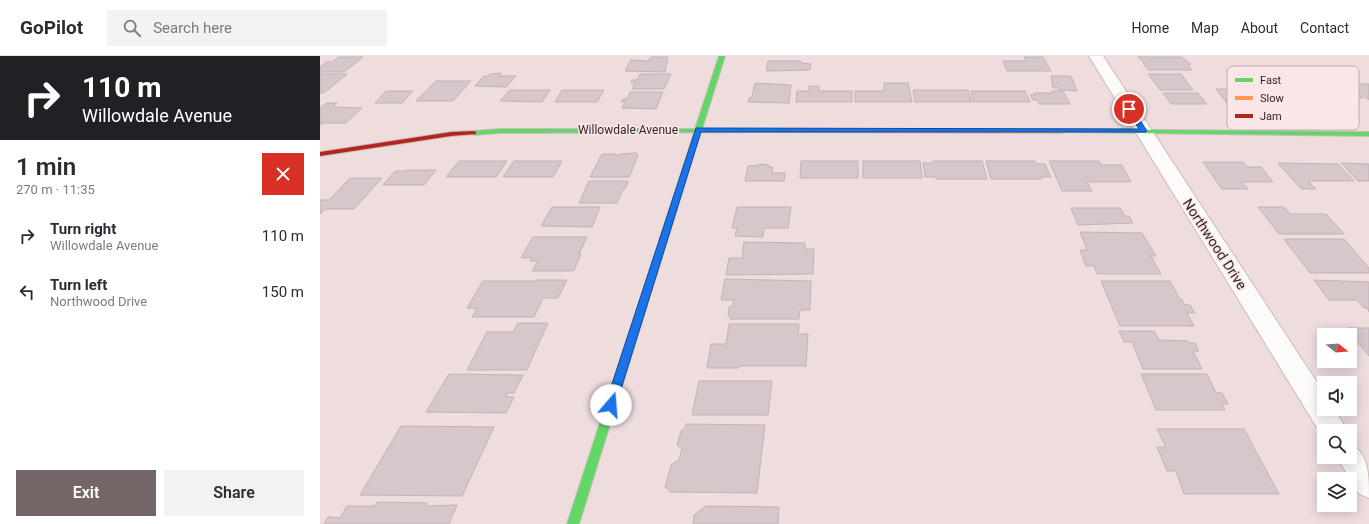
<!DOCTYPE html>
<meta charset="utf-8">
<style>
body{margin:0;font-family:Roboto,sans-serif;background:#f2f2f3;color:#2b2b33;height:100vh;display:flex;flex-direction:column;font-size:15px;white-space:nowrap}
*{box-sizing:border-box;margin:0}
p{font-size:13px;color:#7c7c81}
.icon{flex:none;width:22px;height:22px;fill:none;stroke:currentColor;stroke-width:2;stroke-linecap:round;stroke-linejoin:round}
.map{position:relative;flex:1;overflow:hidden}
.drawer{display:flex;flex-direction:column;background:#fff;width:320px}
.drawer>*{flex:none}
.guide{background:#202124;color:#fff;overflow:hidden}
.needle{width:26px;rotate:107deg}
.fabs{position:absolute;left:997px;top:272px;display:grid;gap:8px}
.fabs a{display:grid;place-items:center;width:40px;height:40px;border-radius:0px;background:#fff;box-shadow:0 2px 10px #0003;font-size:20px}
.pin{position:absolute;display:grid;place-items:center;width:34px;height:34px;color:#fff;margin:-17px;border:2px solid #fff;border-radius:50%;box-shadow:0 1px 4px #0007}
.me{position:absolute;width:44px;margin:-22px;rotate:18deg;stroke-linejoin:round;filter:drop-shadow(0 0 3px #0008)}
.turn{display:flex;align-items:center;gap:14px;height:84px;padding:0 16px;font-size:18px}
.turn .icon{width:52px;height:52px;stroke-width:2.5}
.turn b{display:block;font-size:28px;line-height:34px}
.round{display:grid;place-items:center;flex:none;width:42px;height:42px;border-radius:0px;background:#f2f2f3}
.headline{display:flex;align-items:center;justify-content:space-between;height:68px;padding:0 16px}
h1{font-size:24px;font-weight:600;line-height:30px}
.button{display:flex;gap:8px;margin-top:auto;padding:8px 16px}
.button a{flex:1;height:46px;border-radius:0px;background:#746566;color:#fff;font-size:16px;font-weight:600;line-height:46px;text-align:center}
.button a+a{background:#f2f2f3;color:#2b2b33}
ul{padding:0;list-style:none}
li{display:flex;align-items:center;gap:12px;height:56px;padding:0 16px}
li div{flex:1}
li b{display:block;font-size:15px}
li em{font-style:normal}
header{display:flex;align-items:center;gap:24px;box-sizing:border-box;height:56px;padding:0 20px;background:#fff;border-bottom:1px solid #e1e1e2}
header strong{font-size:19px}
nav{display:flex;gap:22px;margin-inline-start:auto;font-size:14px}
.search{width:280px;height:36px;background:#f2f2f3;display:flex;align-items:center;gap:10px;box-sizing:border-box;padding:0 14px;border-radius:0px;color:#7c7c81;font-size:15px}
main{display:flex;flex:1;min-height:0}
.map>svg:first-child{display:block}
</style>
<header>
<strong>GoPilot</strong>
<div class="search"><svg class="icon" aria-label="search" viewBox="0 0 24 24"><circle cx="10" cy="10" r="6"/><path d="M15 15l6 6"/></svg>Search here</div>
<nav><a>Home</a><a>Map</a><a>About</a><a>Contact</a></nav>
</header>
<main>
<section class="drawer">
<div class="guide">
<div class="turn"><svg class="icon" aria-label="right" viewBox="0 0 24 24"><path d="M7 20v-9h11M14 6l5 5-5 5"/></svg><div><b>110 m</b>Willowdale Avenue</div></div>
</div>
<div class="headline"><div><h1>1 min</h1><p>270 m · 11:35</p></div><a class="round" style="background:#d93025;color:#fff"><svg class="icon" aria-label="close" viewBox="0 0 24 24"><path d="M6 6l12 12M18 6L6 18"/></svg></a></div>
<ul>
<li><svg class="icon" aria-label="right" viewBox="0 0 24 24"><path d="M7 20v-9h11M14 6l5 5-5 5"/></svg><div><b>Turn right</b><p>Willowdale Avenue</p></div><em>110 m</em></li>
<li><svg class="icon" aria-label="left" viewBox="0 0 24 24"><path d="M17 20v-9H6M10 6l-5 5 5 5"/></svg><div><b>Turn left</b><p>Northwood Drive</p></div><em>150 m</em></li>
</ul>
<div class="button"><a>Exit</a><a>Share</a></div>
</section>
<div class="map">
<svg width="1049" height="468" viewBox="0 0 1049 468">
<rect width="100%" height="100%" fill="#efddde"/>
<path fill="#d6c7cb" stroke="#c1b3b6" d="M19,1h24l-19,15h-24v-5l6,-5h6z
M331,1h17l-3,15 -40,-1 6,-11 18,1z
M704,1h19l8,14h-44l-4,-10h23z
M818,1h43l10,7 -3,1 4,5h-44l-5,-7h2z
M448,5h33v2l10,1 -1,6 -44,1z
M181,17l-2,3h17l-10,11 -31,-1 9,-10h4l2,-2z
M0,18h27l-23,19h-4z
M320,18h31l-7,15h-32l3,-6h-4l1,-3h5z
M828,18h33l12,16h-33z
M731,20h20l6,15 -18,-1v-2h-6z
M997,24h24l22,18h-25z
M116,25h35l-18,20h-37z
M435,27l36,2 -2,18 -41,-1 2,-5h2z
M564,27h24l4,19h-57v-11h29z
M1029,28h20v16z
M489,30h10v5h33v11h-56l1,-11h12z
M918,32l24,2 11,11 -47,1 -10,-13h23z
M190,34h40l-8,12 -42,-1z
M242,34h42l-7,12h-42z
M593,34h55l4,12h-57z
M66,35h27l-11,12h-27z
M651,35h54l5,11h-56z
M732,35h11l7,13h-31l-2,-4h-4l-3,-5h5l-1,-2h19z
M310,36h33l-7,17 -34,-1 3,-6h-4l2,-3h4z
M843,37h35l9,11h-36z
M7,47h10l-5,4 30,1 -16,15h-23l-3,2v-17z
M316,97l2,3 -9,21h-39l12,-23h14l-1,1h5v-1z
M139,105h48l-11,16h-50z
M194,105h48l-9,16h-50z
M481,105h57v17h-58z
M543,105h57l2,17h-59z
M613,105h49l5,18h-51v-2h-11l-2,-14h10z
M666,105h49l1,3h9l6,13h-10l1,2h-51z
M729,105h50l2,4h21l9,17h-44l5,9h-30z
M883,106h40l4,5h14l12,15h-31l6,7h-26z
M958,107l60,1 16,17h-46l8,8h-15z
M1021,107l28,1v17h-11z
M439,108l10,1 -1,2h5l-1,6h13l-1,8h-39l3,-15 9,-1 -1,2h3z
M87,114h29l-12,15h-41l12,-14h10z
M30,122h32l-28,31h-29l-5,5v-14h9z
M269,125h39l-3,8h-2l-6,14h-38z
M232,151h48l-8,20 -51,-1z
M417,151h54l-3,21h-24l-1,9 -28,-1 2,-8h-5z
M938,151h26l6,7h36l18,20h-65z
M751,152h49l5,8h4l4,7 -55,2z
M760,176l62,1 14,23h-5l10,18h-64l-3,-8h-8l-6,-16h7z
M213,181h54l-8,17h2l-7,16 -3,1h-39l6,-10h-8l2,-3h-11z
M964,183h60l25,29v5h-59z
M424,186l61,1v6h9l-1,25 -87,1 3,-17h14v-3h-1z
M405,223l86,2 -1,29h-10l-1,9h-69v-2l-2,-2 1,-8 4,-1 1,-6h-13z
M216,224h31l-9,18h-15l-9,19h-62l5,-9h-10l16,-27h53z
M994,224l55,2v30l-1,-4h-4l-7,-8h-28z
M781,225h69l9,17 3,2 3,5h5l3,5 2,3h-8l7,13h-74z
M198,267h30l-21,47h-60l20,-38h26z
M409,268h70l-1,10h10l-2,32h-67v2h-32l4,-24h15z
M1027,272h22v28z
M799,275h35l5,9 29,1 1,2h6l4,8h-6l9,18h-59l-11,-27h-8z
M129,318l74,1 -9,18h-7l-1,4h8l-8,16 -80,-1z
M821,318h66l9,19h6l6,11h-6l3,6h-69z
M379,325h73l-4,34h-76z
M366,368l79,1 -8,68 -87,-1 -2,-4h-3l6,-23 8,-5 3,-11 -5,-4 4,-14 4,-3z
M81,370l93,1 -32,69 -102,-1z
M837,373h87l35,65h-95l-8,-23h-9l-10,-24h9z
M57,446l50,1 -1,3 31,-1 -8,19h-125l4,-7 12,1 7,-12h28z
M386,450l73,1 -1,17h-85l1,-9z"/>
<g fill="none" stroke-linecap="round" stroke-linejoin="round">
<defs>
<path id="street" d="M769,0h14l221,337v16h11l12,22h-23v8z
M1030,388c19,9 19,32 19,54l-10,-4 -22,-37h13z"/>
<path id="fast" d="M399,0h6l-23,73h83l3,2 -1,1 -287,1 -26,2 -3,-2 3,-2 26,-2h195z
M742,73l307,3v4l-309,-4v-2z
M340,192l4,3 -85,273h-12l89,-273z"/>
<path id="slow" d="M378,72l3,2 -37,121 -4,3 -3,-1 -1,-2 39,-121z
M465,73h277l3,2 -3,2 -279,-1 -1,-1z"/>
<path id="jam" d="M154,75l2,1v2l-25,2 -131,20v-4l131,-20z"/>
</defs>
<use href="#street" stroke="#cbbcbd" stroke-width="2"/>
<use href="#fast" stroke="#cbbcbd" stroke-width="2"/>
<use href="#slow" stroke="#cbbcbd" stroke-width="2"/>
<use href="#jam" stroke="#cbbcbd" stroke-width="2"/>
<use href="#street" fill="#fdfafa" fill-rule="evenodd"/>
<use href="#fast" fill="#63d668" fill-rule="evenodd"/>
<use href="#slow" fill="#ff974d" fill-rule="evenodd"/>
<use href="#jam" fill="#b3261e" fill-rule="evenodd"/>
</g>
<path fill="#1a73e8" stroke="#114b97" d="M807,52h5l15,23 -1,1h-445l-85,273 -2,3 -3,1 -4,-1 -2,-3 91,-277 443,1 -13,-20z"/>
<g text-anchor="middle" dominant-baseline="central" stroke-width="3" stroke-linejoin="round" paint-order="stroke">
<g font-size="12" fill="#322526" stroke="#fbe6e7">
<text x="308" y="74">Willowdale Avenue</text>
</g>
<g font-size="14" fill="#322526" stroke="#fbe6e7">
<text transform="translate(895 188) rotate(57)">Northwood Drive</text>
</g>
</g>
<rect x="907" y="10" width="132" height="64" rx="6" fill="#fbe6e7" stroke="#bfacad" stroke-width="1"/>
<rect x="915" y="22" width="18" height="4" fill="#63d668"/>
<rect x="915" y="40" width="18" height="4" fill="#ff974d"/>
<rect x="915" y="58" width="18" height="4" fill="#b3261e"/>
<g font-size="11" fill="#322526">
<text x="940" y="28">Fast</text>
<text x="940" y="46">Slow</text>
<text x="940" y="64">Jam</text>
</g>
</svg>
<div class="fabs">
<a><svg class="needle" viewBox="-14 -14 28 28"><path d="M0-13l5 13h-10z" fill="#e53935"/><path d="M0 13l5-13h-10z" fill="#7c7c81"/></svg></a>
<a><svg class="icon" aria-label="sound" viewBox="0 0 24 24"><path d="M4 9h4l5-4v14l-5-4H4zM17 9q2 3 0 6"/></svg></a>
<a><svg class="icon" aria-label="search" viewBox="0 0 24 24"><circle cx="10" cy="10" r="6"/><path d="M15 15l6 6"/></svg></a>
<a><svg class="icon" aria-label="layers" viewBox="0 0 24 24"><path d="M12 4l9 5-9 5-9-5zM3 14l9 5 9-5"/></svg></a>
</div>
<div class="pin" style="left:809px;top:53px;background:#d93025"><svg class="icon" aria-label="arrive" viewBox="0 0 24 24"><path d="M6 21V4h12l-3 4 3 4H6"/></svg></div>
<svg class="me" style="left:291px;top:349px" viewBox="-20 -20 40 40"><circle r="19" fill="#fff"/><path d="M0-13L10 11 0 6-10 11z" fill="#1a73e8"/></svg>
</div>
</main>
